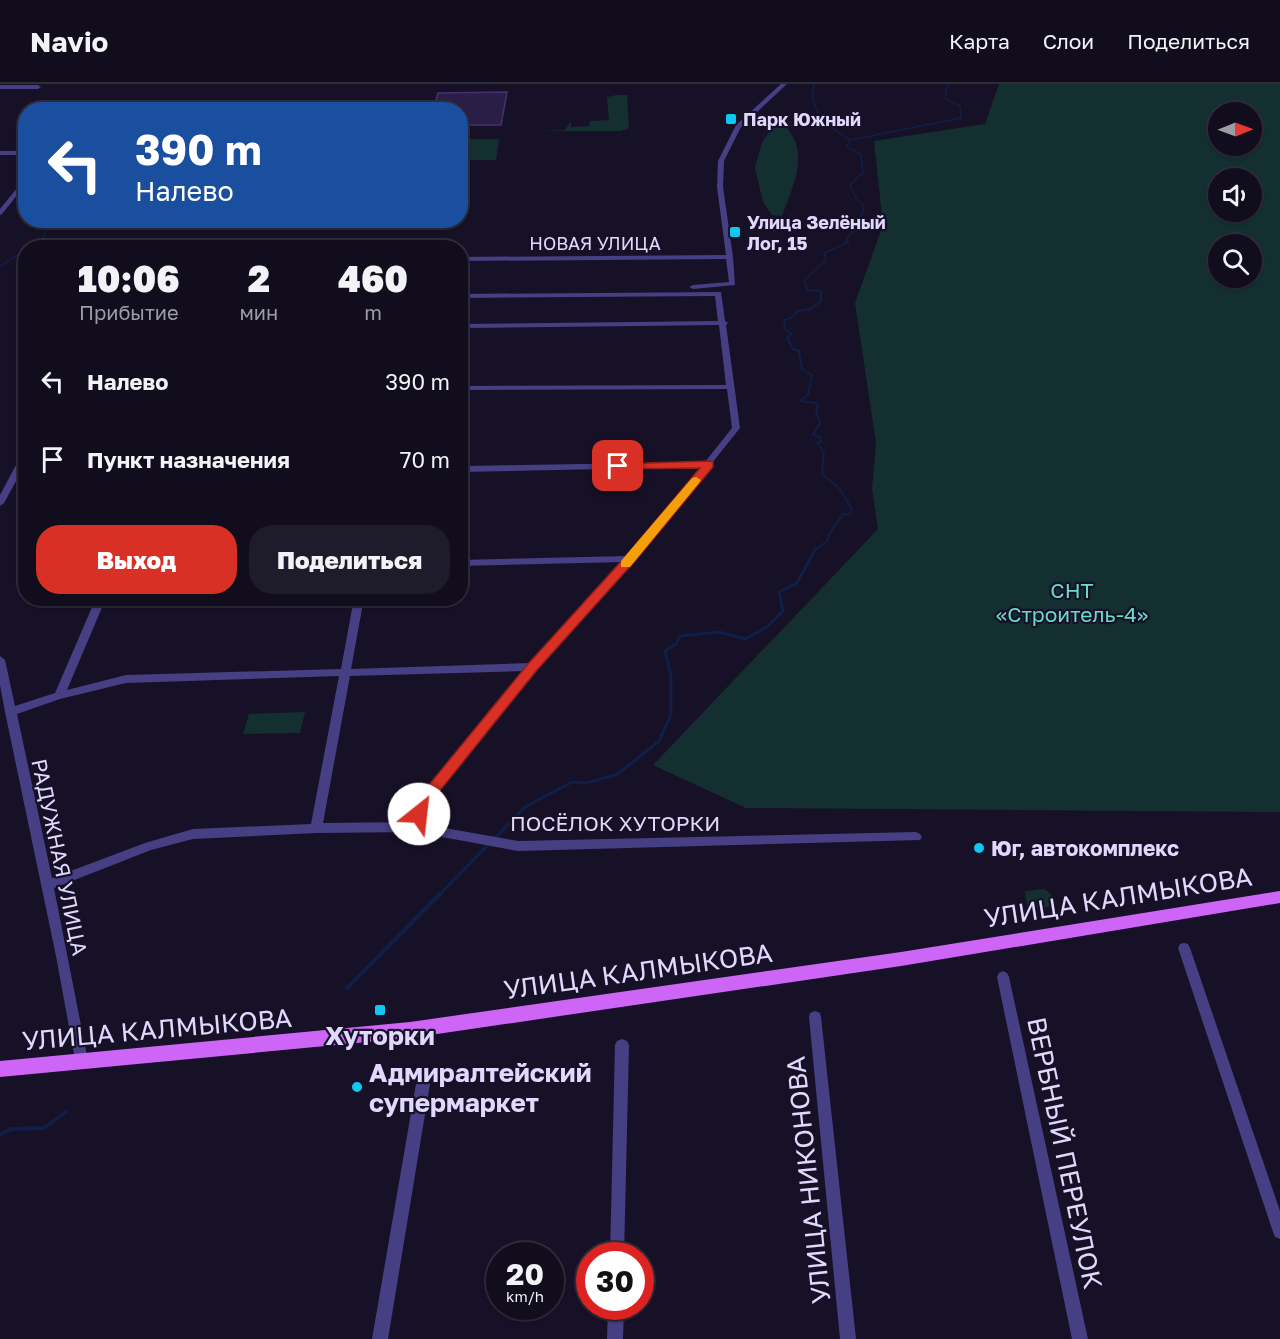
<!DOCTYPE html>
<html lang="ru">
<meta charset="utf-8">
<style>
body{margin:0;font-family:"Golos Text",sans-serif;background:#1e1b2a;color:#f1f3f6;height:100vh;display:flex;flex-direction:column;font-size:22px;white-space:nowrap}
*{box-sizing:border-box;margin:0}
p{font-size:20px;color:#9c9ca4}
.icon{flex:none;width:33px;height:33px;fill:none;stroke:currentColor;stroke-width:2;stroke-linecap:round;stroke-linejoin:round}
.map{position:relative;flex:1;overflow:hidden}
.sheet{position:absolute;left:18px;top:156px;width:450px;height:366px;display:flex;flex-direction:column;background:#110d1d;border-radius:24px;box-shadow:0 2px 4px #0004,0 0 0 2px #302d3b}
.sheet>*{flex:none}
.hud{position:absolute;left:18px;top:18px;width:450px;height:126px;border-radius:24px;box-shadow:0 2px 4px #0004,0 0 0 2px #302d3b;background:#1a4fa0;color:#fff;overflow:hidden}
.needle{width:39px;rotate:89deg}
.tools{position:absolute;left:1208px;top:18px;display:grid;gap:12px}
.tools a{display:grid;place-items:center;width:54px;height:54px;border-radius:50%;background:#110d1d;box-shadow:0 2px 4px #0004,0 0 0 2px #302d3b;font-size:30px}
.speed{position:absolute;left:486px;top:1158px;display:flex;gap:12px;font-size:30px;font-weight:700;text-align:center}
.speed>*{display:grid;place-content:center;width:78px;height:78px;border-radius:50%;background:#110d1d;box-shadow:0 2px 4px #0004,0 0 0 2px #302d3b;line-height:1}
.speed small{font-size:15px;font-weight:400}
.speed .limit{border:9px solid #d22;background:#fff;color:#111}
.pin{position:absolute;display:grid;place-items:center;width:51px;height:51px;color:#fff;margin:-26px;border-radius:12px;box-shadow:0 3px 9px #0006}
.me{position:absolute;width:66px;margin:-33px;rotate:29deg;stroke-linejoin:round;filter:drop-shadow(0 0 4px #0008)}
.turn{display:flex;align-items:center;gap:21px;height:126px;padding:0 18px;font-size:27px}
.turn .icon{width:78px;height:78px;stroke-width:2.5}
.turn b{display:block;font-size:42px;line-height:51px}
.eta{display:flex;justify-content:space-evenly;align-items:center;height:102px;text-align:center}
.eta b{font-size:36px;font-weight:800;line-height:42px}
.cta{display:flex;gap:12px;margin-top:auto;padding:12px 18px}
.cta a{flex:1;height:69px;border-radius:24px;background:#d93025;color:#fff;font-size:24px;font-weight:800;line-height:69px;text-align:center}
.cta a+a{background:#1e1b2a;color:#f1f3f6}
ul{padding:0;list-style:none}
li{display:flex;align-items:center;gap:18px;height:78px;padding:0 18px}
li div{flex:1}
li b{display:block;font-size:22px}
li em{font-style:normal}
header{display:flex;align-items:center;gap:36px;box-sizing:border-box;height:84px;padding:0 30px;background:#110d1d;border-bottom:2px solid #302d3b}
header strong{font-size:28px}
nav{display:flex;gap:33px;margin-inline-start:auto;font-size:21px}
.map>svg:first-child{display:block}
</style>
<header>
<strong>Navio</strong>
<nav><a>Карта</a><a>Слои</a><a>Поделиться</a></nav>
</header>
<div class="map">
<svg width="1280" height="1255" viewBox="0 0 1280 1255">
<rect width="100%" height="100%" fill="#171127"/>
<path fill="#142f30" fill-rule="evenodd" d="M999,0h281v728l-534,-4 -93,-43 225,-236 -6,-40 4,-46 -21,-140 28,-78 -9,-84 111,-17zM1251,28v34h-33v-34zM1251,94v34h-33v-34zM1251,160v34h-33v-34z
M617,11h10l2,33 -8,3h-79l23,-1 6,-9v6l18,-1 1,-5 19,-1 -2,-23z
M773,43l14,1c23,26 5,60 -5,88l-10,-1 -9,-13 -8,-34 7,-26z
M460,55h39l-3,21h-35z
M305,628l-5,21 -57,1 6,-20z
M1044,805l6,4 6,13 -23,3 -6,-4 -2,-14z"/>
<g fill="none" stroke-linecap="round" stroke-linejoin="round">
<path stroke="#0f1f47" stroke-width="1.5" d="M850,56l111,-22 -1,-12 -14,-7v-10l4,-5
M29,164l13,-9 10,-19
M0,182l26,-16
M807,204l-3,-7 22,-21 -2,-7 25,-11 -3,-1c3,-5 9,-11 12,-13l-3,-6 6,-4 3,-13 -7,-5 -7,-14 9,-11 4,-1 -2,-20 -14,-7 3,-7c-20,-12 -43,-30 -36,-56"/>
<path stroke="#0f1f47" stroke-width="2" d="M806,202l2,4 13,1v10l-10,8 -14,2 -4,6 -8,3 -1,9 8,5 -5,4 6,11 6,2 3,18 10,6 -4,20 -8,6 15,2 3,3 -2,6 4,11 -7,11 8,4v4l-4,1 7,9 -2,22 18,15 12,21 -3,5 -6,-1 -14,20 -2,7 -13,10"/>
<path stroke="#0f1f47" stroke-width="3" d="M495,754l30,-31 47,-25 15,1 31,-9 41,-33 12,-26v-39l-6,-25 11,-7 4,-8 39,-4 26,7 22,-12 16,-16 -4,-19 18,-9 18,-33
M440,810l50,-51"/>
<path stroke="#0f1f47" stroke-width="4" d="M347,904l94,-95
M0,1051l11,-6 33,-1 22,-16"/>
</g>
<path fill="#2a1e47" stroke="#443171" stroke-width="1.5" d="M507,8l-6,33h-41v-15h-27l5,-17z"/>
<g fill="none" stroke-linecap="round" stroke-linejoin="round">
<path fill="#473f83" fill-rule="evenodd" d="M781,0h6l-46,43 -17,34 -1,26 10,70 2,28 -42,4 -4,-2 4,-2 36,-3 -3,-23 -266,2v-4l266,-2 -9,-68 1,-26 18,-36z
M0,1h38l3,2 -3,2h-38z
M0,67h26v4h-26z
M26,93v7l-24,30 -2,1v-6z
M721,208l4,29 3,2 -2,2 14,103 -28,35v3h-2l-76,95 -98,109 -107,133 -7,21 96,17 398,-9 4,2 2,3 -2,3 -402,11 -103,-19 -99,1 -123,6 -42,11 -97,38 34,173 -2,4 -5,2 -5,-2 -20,-109 -51,-244 -5,-27v-29l5,4 10,46 40,-13 41,-95h10l-39,92 59,-15 215,-6 13,-71h10l-13,71 178,-6 94,-101 -163,4v-6l168,-4 72,-89 -240,5v-6l245,-4 27,-34 -5,-39 -267,1v-4l266,-1 -7,-60 -259,3v-4l258,-3 -3,-25 -255,2v-4zM523,587l-103,127 -9,24 -88,1 27,-147zM339,592l-28,148 -118,5 -48,14 -93,35 -35,-164 43,-15 66,-16z
M23,368h3v11l-22,40 -4,3v-11z
M1184,859l4,1 2,4 90,263v28l-5,-2 -2,-5 -95,-284 2,-4z
M1003,887l4,2 2,4 79,362h-16l-75,-362 2,-4z
M815,927l5,2 1,4 35,322h-16l-31,-322 1,-4z
M622,955l5,2 2,4 -5,211h-14l5,-211 2,-4z
M423,994l5,2 2,4 -42,255h-16l44,-255 2,-4z
M608,1222h16l-1,33h-16z"/>
<path fill="#cd66f7" fill-rule="evenodd" d="M1280,807v12l-379,63 -491,72 -410,39v-16l410,-39 491,-70z"/>
</g>
<path fill="#d93025" stroke="#8d1f18" stroke-width="1.5" d="M709,377l4,1v5l-78,94 -98,109 -107,133 -5,15h-11l-2,-4 7,-17 109,-133 98,-108 74,-88 -82,1 -4,-1v-4z"/>
<path fill="#f59e0b" d="M696,393l5,3 -2,3 -69,84h-9v-6l71,-83z"/>
<g fill="#0fc8f2" stroke="#171127" stroke-width="2">
<rect x="725" y="29" width="12" height="12" rx="3"/>
<rect x="729" y="142" width="12" height="12" rx="3"/>
<circle cx="979" cy="764" r="6"/>
<rect x="374" y="920" width="12" height="12" rx="3"/>
<circle cx="357" cy="1003" r="6"/>
</g>
<g text-anchor="middle" dominant-baseline="central" stroke-width="4.5" stroke-linejoin="round" paint-order="stroke">
<g font-size="18" font-weight="bold" fill="#e0d9fd" stroke="#171127" text-anchor="start">
<text x="743" y="35">Парк Южный</text>
<text x="747" y="138">Улица Зелёный<tspan x="747" dy="21">Лог, 15</tspan></text>
</g>
<g font-size="18" fill="#e0d9fd" stroke="#171127">
<text x="595" y="159">НОВАЯ УЛИЦА</text>
</g>
<g font-size="21" fill="#68dac7" stroke="#171127">
<text x="1072" y="506">СНТ<tspan x="1072" dy="24">«Строитель-4»</tspan></text>
</g>
<g font-size="21" fill="#e0d9fd" stroke="#171127">
<text x="615" y="739">ПОСЁЛОК ХУТОРКИ</text>
<text transform="translate(60 773) rotate(78)">РАДУЖНАЯ УЛИЦА</text>
</g>
<g font-size="21" font-weight="bold" fill="#e0d9fd" stroke="#171127" text-anchor="start">
<text x="991" y="764">Юг, автокомплекс</text>
</g>
<g font-size="26" fill="#e0d9fd" stroke="#171127">
<text transform="translate(1118 813) rotate(-9)">УЛИЦА КАЛМЫКОВА</text>
<text transform="translate(638 887) rotate(-8)">УЛИЦА КАЛМЫКОВА</text>
<text transform="translate(157 945) rotate(-5)">УЛИЦА КАЛМЫКОВА</text>
<text transform="translate(1065 1069) rotate(78)">ВЕРБНЫЙ ПЕРЕУЛОК</text>
<text transform="translate(808 1096) rotate(-96)">УЛИЦА НИКОНОВА</text>
</g>
<g font-size="26" font-weight="bold" fill="#e0d9fd" stroke="#171127">
<text x="380" y="951">Хуторки</text>
<text x="369" y="988" text-anchor="start">Адмиралтейский<tspan x="369" dy="30">супермаркет</tspan></text>
</g>
</g>
</svg>
<div class="tools">
<a><svg class="needle" viewBox="-14 -14 28 28"><path d="M0-13l5 13h-10z" fill="#e53935"/><path d="M0 13l5-13h-10z" fill="#9c9ca4"/></svg></a>
<a><svg class="icon" aria-label="sound" viewBox="0 0 24 24"><path d="M4 9h4l5-4v14l-5-4H4zM17 9q2 3 0 6"/></svg></a>
<a><svg class="icon" aria-label="search" viewBox="0 0 24 24"><circle cx="10" cy="10" r="6"/><path d="M15 15l6 6"/></svg></a>
</div>
<div class="speed"><div>20<small>km/h</small></div><div class="limit">30</div></div>
<div class="pin" style="left:618px;top:382px;background:#d93025"><svg class="icon" aria-label="arrive" viewBox="0 0 24 24"><path d="M6 21V4h12l-3 4 3 4H6"/></svg></div>
<svg class="me" style="left:419px;top:730px" viewBox="-20 -20 40 40"><circle r="19" fill="#fff"/><path d="M0-13L10 11 0 6-10 11z" fill="#d93025"/></svg>
<div class="hud">
<div class="turn"><svg class="icon" aria-label="left" viewBox="0 0 24 24"><path d="M17 20v-9H6M10 6l-5 5 5 5"/></svg><div><b>390 m</b>Налево</div></div>
</div>
<section class="sheet">
<div class="eta">
<div><b>10:06</b><p>Прибытие</p></div>
<div><b>2</b><p>мин</p></div>
<div><b>460</b><p>m</p></div>
</div>
<ul>
<li><svg class="icon" aria-label="left" viewBox="0 0 24 24"><path d="M17 20v-9H6M10 6l-5 5 5 5"/></svg><div><b>Налево</b></div><em>390 m</em></li>
<li><svg class="icon" aria-label="arrive" viewBox="0 0 24 24"><path d="M6 21V4h12l-3 4 3 4H6"/></svg><div><b>Пункт назначения</b></div><em>70 m</em></li>
</ul>
<div class="cta"><a>Выход</a><a>Поделиться</a></div>
</section>
</div>
